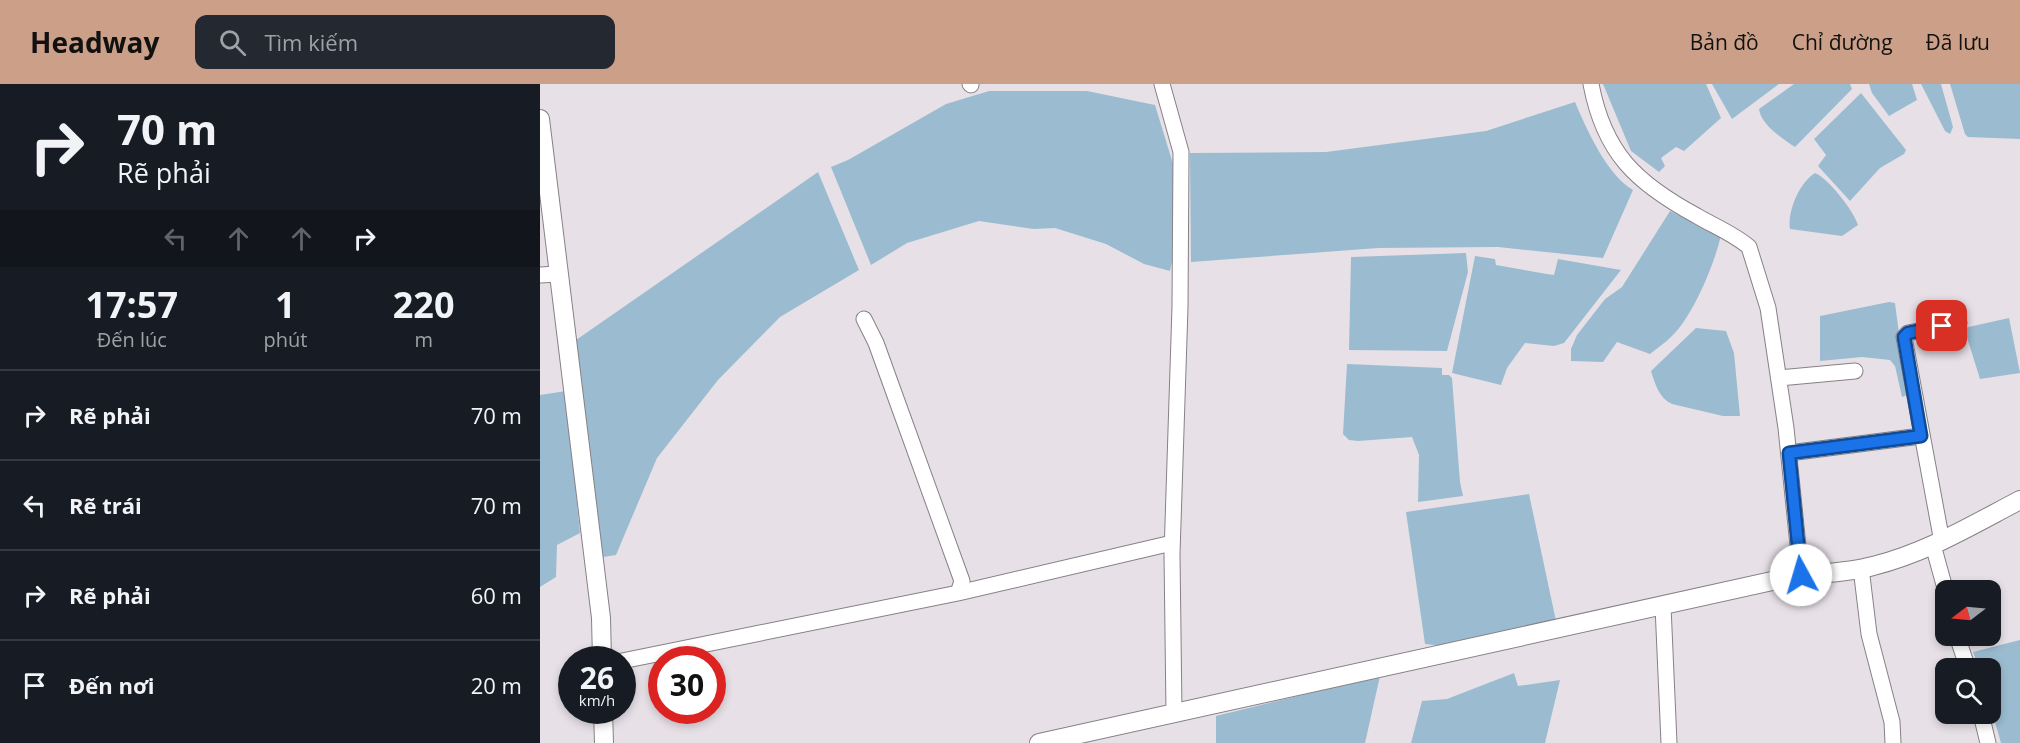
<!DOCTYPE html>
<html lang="vi">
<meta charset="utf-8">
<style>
body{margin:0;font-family:"Open Sans",sans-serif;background:#242831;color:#f1f3f6;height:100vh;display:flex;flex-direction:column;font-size:22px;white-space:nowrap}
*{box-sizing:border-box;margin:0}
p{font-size:20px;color:#9ea1a6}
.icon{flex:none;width:33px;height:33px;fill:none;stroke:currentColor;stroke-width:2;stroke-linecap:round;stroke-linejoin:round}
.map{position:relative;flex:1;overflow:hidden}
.drawer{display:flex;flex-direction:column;background:#171b24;width:540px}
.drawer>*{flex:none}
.hud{background:#171b24;color:#f1f3f6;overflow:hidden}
.needle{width:39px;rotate:254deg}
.controls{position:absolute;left:1395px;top:496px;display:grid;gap:12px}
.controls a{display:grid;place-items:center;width:66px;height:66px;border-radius:12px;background:#171b24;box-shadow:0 3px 9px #0003;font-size:30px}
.speed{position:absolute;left:18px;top:562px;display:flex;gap:12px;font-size:30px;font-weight:700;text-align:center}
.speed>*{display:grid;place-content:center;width:78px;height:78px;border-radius:50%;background:#171b24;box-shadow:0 3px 9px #0003;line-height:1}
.speed small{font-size:15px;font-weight:400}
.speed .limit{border:9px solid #d22;background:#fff;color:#111}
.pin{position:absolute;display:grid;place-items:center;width:51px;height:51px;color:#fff;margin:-26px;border-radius:12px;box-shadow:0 3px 9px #0006}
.me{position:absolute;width:66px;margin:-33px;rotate:354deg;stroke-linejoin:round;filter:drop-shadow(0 0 4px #0008)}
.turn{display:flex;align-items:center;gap:21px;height:126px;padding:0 18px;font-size:27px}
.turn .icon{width:78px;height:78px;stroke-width:2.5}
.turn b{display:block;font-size:42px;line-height:51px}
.lanes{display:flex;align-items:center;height:57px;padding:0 18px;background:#0003;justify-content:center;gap:30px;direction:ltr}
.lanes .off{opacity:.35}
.eta{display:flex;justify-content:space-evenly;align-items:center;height:102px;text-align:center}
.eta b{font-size:36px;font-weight:700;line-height:42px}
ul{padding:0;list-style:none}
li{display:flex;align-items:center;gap:18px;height:90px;padding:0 18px;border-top:2px solid #363941}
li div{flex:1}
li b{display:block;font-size:22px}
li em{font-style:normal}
header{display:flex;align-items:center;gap:36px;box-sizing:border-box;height:84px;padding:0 30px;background:#cca088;color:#111}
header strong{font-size:28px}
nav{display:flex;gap:33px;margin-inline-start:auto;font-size:21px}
.search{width:420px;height:54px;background:#242831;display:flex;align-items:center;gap:15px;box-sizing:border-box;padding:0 21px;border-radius:12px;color:#9ea1a6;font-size:22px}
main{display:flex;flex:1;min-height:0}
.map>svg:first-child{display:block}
</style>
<header>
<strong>Headway</strong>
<div class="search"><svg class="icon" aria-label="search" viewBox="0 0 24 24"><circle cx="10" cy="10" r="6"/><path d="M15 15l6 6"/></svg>Tìm kiếm</div>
<nav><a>Bản đồ</a><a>Chỉ đường</a><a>Đã lưu</a></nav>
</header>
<main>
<section class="drawer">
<div class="hud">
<div class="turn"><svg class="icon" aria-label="right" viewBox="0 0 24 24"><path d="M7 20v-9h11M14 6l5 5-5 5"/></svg><div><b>70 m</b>Rẽ phải</div></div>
<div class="lanes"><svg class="icon off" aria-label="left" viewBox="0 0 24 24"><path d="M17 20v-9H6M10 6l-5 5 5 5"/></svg><svg class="icon off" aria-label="ahead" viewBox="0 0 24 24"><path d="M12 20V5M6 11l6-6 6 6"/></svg><svg class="icon off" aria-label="ahead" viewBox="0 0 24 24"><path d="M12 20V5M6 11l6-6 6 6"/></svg><svg class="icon" aria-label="right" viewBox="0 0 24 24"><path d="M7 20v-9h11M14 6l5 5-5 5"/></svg></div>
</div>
<div class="eta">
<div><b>17:57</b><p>Đến lúc</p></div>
<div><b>1</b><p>phút</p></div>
<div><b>220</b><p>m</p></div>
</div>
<ul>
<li><svg class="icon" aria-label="right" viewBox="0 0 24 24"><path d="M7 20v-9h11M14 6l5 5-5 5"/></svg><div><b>Rẽ phải</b></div><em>70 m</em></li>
<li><svg class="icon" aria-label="left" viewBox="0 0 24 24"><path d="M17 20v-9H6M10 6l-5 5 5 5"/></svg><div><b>Rẽ trái</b></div><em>70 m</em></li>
<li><svg class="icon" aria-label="right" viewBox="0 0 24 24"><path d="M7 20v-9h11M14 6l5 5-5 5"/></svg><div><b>Rẽ phải</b></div><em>60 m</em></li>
<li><svg class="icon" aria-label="arrive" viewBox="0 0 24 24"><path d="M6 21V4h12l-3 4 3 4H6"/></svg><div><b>Đến nơi</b></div><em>20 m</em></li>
</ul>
</section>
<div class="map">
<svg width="1480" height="659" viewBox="0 0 1480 659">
<rect width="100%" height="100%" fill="#e7e1e7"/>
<path fill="#9bbcd0" d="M1063,0h103l15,34 -37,33 -8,-4 -15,11 4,8 -6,6 -28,-21z
M1172,0h67l-47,35z
M1254,0h56l2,5 -57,58c-13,-9 -34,-22 -36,-38z
M1329,0h43l5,16 -28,16 -17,-23z
M1381,0h20l12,43 -3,7 -5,-3z
M1410,0h70v55l-52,-2 -3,-3z
M449,7h98l68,14 19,62 5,63 -9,41 -26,-7 -38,-20 -51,-16 -21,1 -55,-8 -72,22 -36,22 -40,-98 17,-7 98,-56z
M1321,9l45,57 -2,4 -24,14 -30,33 -32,-35 8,-11 -12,-16z
M1035,18c12,28 32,73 58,88l-30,68 -105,-11 -120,1 -187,14 -1,-109 136,-1 160,-21z
M278,88l41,98 -79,47 -62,63 -61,78 -41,97 -13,2 -27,-217z
M1275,89c13,5 39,38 43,52l-16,11 -52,-7c-3,-18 10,-47 25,-56z
M1130,127l51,24c-6,28 -28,81 -49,101 -7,7 -15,12 -22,18l-33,-12 -14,20 -32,-1v-12l6,-14 28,-36 17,-12z
M926,169l2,19 -21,79 -98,-1 2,-93z
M935,172l20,3 1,6 51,9 7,1 4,-16 63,11 -57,73 -10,3 -29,-3 -18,25 -6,17 -49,-12z
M1349,218l6,1 12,92 -5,2 -7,-31 -5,-6 -28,-3 -42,4v-45z
M1469,234l11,55 -40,6 -16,-51z
M1156,244l30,3 8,22 6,63h-17l-51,-12c-13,-6 -17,-20 -21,-33z
M807,280l95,4v7h7l3,3 8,104 3,14 -45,6 1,-47 -7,-18 -54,4 -9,-1 -6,-6z
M26,307l14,142 -23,12 -1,32 -16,10v-192z
M989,410l27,127 -113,25 -18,-2 -19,-132z
M1480,556v103h-19l-10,-35 -1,-39h-11l-6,-17z
M974,589l4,13 42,-6 -15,63h-134l11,-42 25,-2z
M840,592l-15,67h-149v-27z"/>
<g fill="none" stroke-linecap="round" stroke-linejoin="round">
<defs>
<path id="minor" d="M430,0l1,1
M622,0l19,68 -1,155 -8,247 2,159
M1051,0c13,69 45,99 106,132 17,10 37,18 52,31l19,61 18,120 15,147
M0,191l18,-1
M1239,294l76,-7
M1249,369l132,-17
M1402,458l-38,-205 4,-4 51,-10
M1393,461l13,47
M1321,484l8,66 23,88 1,21
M418,509l214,-50
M1123,522l6,137
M1417,552l11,33
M82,577l336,-68 4,-12 -86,-238 -12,-24
M1441,630l7,29"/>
<path id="tertiary" d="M0,35l61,499 1,42
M63,627l1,32
M499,659l756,-167c25,-3 53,-3 78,-10 53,-13 99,-41 147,-66"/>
</defs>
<use href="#minor" stroke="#878187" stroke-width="17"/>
<use href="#tertiary" stroke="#878187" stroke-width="20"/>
<use href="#minor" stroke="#fff" stroke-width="15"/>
<use href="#tertiary" stroke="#fff" stroke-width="18"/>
</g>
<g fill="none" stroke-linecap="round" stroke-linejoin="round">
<defs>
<path id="route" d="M1261,491l-12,-122 132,-17 -17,-99 4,-4 34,-7"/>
</defs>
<use href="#route" stroke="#114b97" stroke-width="15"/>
<use href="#route" stroke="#1a73e8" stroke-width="10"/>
</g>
</svg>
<div class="controls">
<a><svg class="needle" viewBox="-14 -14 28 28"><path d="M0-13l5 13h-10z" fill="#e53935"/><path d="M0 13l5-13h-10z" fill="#9ea1a6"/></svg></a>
<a><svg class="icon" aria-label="search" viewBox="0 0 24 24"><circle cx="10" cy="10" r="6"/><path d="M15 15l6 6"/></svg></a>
</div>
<div class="speed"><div>26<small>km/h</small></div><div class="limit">30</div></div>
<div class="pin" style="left:1402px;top:242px;background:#d93025"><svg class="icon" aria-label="arrive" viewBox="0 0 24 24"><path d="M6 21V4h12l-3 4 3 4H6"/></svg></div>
<svg class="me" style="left:1261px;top:491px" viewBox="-20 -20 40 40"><circle r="19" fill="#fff"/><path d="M0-13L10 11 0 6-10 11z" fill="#1a73e8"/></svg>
</div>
</main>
